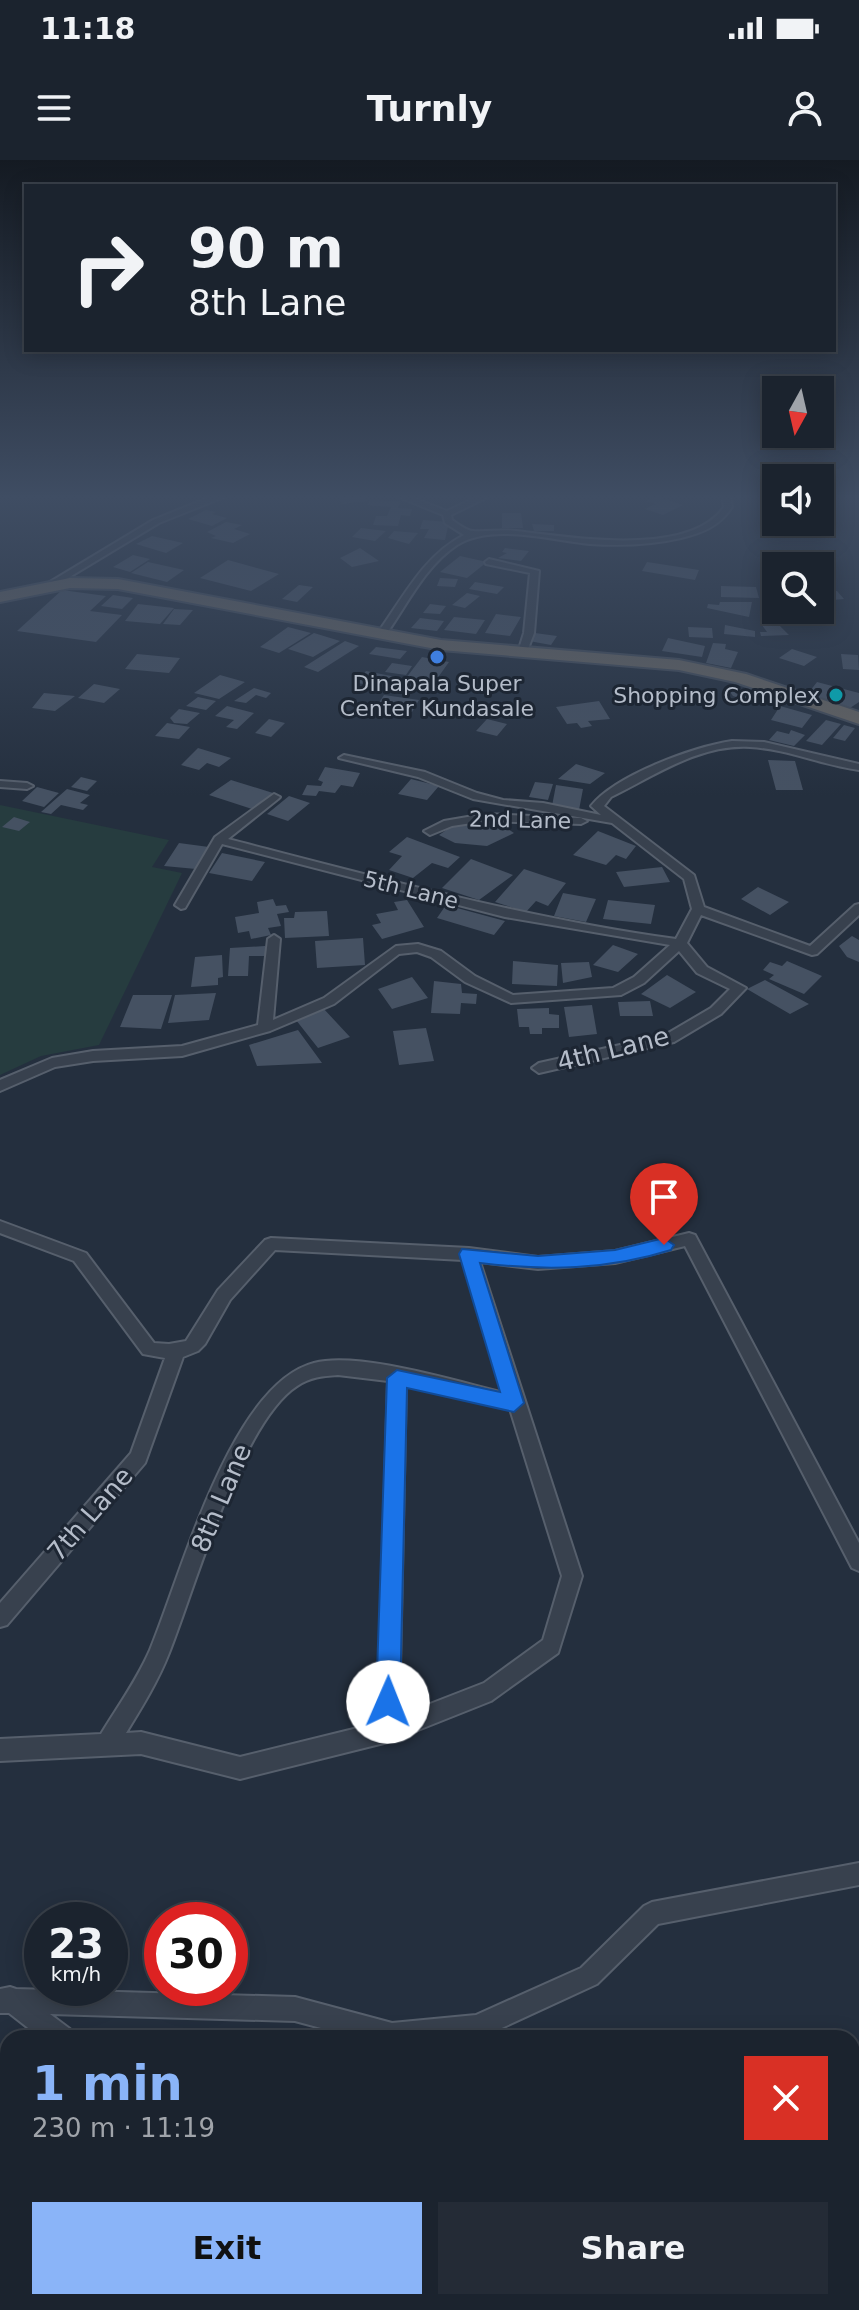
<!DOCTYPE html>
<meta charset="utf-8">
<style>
body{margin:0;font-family:"DejaVu Sans",sans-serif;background:#242b36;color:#f1f3f6;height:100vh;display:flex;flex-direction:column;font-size:30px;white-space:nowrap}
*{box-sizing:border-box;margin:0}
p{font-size:26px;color:#a0a4aa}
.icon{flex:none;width:44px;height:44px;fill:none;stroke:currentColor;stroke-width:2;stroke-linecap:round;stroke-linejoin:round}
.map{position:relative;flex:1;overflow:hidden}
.details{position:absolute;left:0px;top:1870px;width:860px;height:280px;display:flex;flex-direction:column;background:#1b232e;border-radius:24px 24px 0 0;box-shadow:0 4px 20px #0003,0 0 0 2px #39404a}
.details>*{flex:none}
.guide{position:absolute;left:24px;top:24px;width:812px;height:168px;border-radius:0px;box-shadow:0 4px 20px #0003,0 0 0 2px #39404a;background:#1b232e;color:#f1f3f6;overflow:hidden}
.needle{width:52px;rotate:188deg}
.buttons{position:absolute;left:762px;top:216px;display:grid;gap:16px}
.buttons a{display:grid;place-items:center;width:72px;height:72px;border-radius:0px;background:#1b232e;box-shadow:0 4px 20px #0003,0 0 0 2px #39404a;font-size:40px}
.speed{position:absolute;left:24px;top:1742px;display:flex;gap:16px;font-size:40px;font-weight:700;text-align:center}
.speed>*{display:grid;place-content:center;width:104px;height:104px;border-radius:50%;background:#1b232e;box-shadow:0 4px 20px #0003,0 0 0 2px #39404a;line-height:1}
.speed small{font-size:20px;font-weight:400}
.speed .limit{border:12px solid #d22;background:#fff;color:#111}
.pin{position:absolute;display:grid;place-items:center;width:68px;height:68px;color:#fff;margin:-82px -34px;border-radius:50% 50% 50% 0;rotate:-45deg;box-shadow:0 0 8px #0007}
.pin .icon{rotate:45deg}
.me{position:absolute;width:88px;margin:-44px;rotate:1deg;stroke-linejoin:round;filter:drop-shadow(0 0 6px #0008)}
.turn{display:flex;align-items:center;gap:28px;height:168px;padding:0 32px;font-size:36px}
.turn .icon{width:104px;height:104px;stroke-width:2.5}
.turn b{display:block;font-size:56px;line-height:68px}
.round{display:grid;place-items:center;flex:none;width:84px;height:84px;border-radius:0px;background:#242b36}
.headline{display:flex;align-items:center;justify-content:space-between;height:136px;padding:0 32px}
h1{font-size:48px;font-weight:800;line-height:60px;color:#8ab4f8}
.button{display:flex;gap:16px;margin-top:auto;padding:16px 32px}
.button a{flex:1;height:92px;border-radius:0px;background:#8ab4f8;color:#111;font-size:32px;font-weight:800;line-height:92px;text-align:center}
.button a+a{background:#242b36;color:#f1f3f6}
.status{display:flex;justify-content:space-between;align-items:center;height:56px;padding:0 40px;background:#1b232e;direction:ltr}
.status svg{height:22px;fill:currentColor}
header{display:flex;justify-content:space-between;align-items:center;height:104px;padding:0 32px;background:#1b232e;font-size:36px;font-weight:800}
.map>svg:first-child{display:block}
</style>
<div class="status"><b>11:18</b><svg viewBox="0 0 49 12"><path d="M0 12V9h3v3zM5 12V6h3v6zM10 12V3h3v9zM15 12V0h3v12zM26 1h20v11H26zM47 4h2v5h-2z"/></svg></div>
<header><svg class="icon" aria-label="menu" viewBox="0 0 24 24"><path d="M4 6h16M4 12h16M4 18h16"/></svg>Turnly<svg class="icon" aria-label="person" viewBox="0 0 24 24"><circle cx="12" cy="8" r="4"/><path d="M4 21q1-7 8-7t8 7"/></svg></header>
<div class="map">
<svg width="859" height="2150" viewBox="0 0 859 2150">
<rect width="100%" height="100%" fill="#242f3e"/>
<path fill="#263c3f" d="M0,645l169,35 -17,27 30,6 -83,172 -58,11 -41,19z"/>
<path fill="#455162" d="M337,335h28l2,6 -25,3z
M655,336l28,9 -20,10 -18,-6 10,-5 -9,-3z
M370,340l31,1 -3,7 14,1 -2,7 -9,-1 -3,11 -25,-1 3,-9h11l4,-9 -24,-2z
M206,350l10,2 -4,2 15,4 -15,8 -24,-7z
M502,353h19l2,15h-21z
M423,360l26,2 -4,18 -21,-2 5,-9h-9z
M226,362l16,3 -8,4 16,5 -17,9 -22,-5 5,-2 -9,-4z
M532,364l22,1v6h-20z
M361,368l25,3 -11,10 -23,-4z
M394,371l24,2 -9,11 -21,-6z
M152,376l31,7 -17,10 -30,-9z
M360,388l19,13 -27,6 -12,-9z
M505,388l24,3 -8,10 -23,-3 9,-5 -5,-1z
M133,395l17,4 -20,13 -17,-5z
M460,396l27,6 -20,16 -27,-6z
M228,400l51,14 -28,17 -51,-13z
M148,402l36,8 -17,12 -36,-9z
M647,402l52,8 -4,10 -53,-9z
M440,418l18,1 -3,8 -18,-1z
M475,422l29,5 -7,7 -28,-5z
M299,425l14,2 -16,15 -15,-3z
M721,426l35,1 3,11 -38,-1z
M62,430l44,6 -16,15 32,4 -26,27 -79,-11z
M837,431l7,8 -24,2v-9z
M467,433l13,3 -15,12 -13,-3z
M113,435l20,3 -11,11 -21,-3z
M720,442h32l-3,15 -42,-9 1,-4 11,1z
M138,444l36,4 -14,16 -35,-3z
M430,444l16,2 -6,8 -17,-1z
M174,449l19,1 -13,15 -17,-1z
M496,454l25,3 -11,19 -25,-3z
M454,457l31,3 -9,14 -32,-4z
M420,458l24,3 -7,10 -26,-3z
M780,460l7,6h-7l9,9 -28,1 -1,-4h7l-5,-7z
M725,465l30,6v6l-31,-3z
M288,467l23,6 -32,20 -19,-6z
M688,467l24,1 1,10 -24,-1z
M314,473l26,8 -27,16 -25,-8z
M535,473l22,3 -6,9 -22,-4z
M668,478l37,8 -3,11 -40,-6z
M345,481l14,5 -41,26 -14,-5z
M713,483l13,1 -1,5 13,3 -7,16 -25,-5z
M376,487l31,4 -7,8 -31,-5z
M792,489l25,8 -13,9 -25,-8z
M137,494l43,4 -11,15 -44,-4z
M841,494l17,1 1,15 -16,-1z
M422,497l27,5 -15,21 -28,-5z
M392,503l20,3 -6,9 -21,-3z
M366,511l30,6 -8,11 -31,-5z
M220,515l25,7 -26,17 -25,-6z
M817,522l42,11v9l-9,6 -36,-12 -4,-5z
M94,524l26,5 -16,14 -26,-5z
M733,527l35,9 -4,9 -13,-3 -18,-6 -3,-4z
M254,528l17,5 -5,5 -10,-3 -10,8 -12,-2z
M44,533l31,3 -20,15 -23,-3z
M384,535l35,5 -7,12 -36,-5z
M198,537l18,4 -10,9 -20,-4z
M599,541l11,18 -22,2 4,5 -11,2 -4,-5 -10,1 -11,-17z
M227,546l27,7 -17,16 -11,-2 8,-7 -19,-4z
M780,546l32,9 -10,13 -31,-8z
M179,549l21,4 -13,11 -13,-1 -4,-5z
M269,559l16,4 -14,14 -16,-4z
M487,559l20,5 -10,12 -21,-5z
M826,560l15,4 -19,21 -16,-4z
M167,563l23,4 -11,12 -24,-3z
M844,565l11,3 -10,13 -12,-3z
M791,570l14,5 -11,11 -25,-6 8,-9 12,3z
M198,588l33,10 -12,9 -12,-4 -8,7 -18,-5z
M768,600l27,1 8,29h-27z
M576,604l29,9 -15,11 -32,-5z
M325,607l35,6 -7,14 -12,-2 -6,8 -16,-2 -3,5 -14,-1 5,-10 14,1 2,-4 -5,-2z
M81,617l16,4 -10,10 -16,-4z
M411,619l28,7 -12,14 -29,-6z
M231,620l42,13 -21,16 -43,-14z
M535,622l18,2 -5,16 -19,-3z
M556,625l27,4 -4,21 -27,-4z
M37,627l22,6 -15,14 -22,-6z
M67,629l23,6 -10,8 8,2 -5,5 -22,-5 -10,9 -10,-2z
M289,636l21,7 -22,18 -21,-7z
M14,657l16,5 -11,9 -17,-4z
M481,660l17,2 16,11 -27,13 -32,-3 -16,-8 16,-11z
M598,671l38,15 -10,13 -10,-4 -10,10 -33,-10z
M407,677l53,20 -12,11 -16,-5 -19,15 -24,-8 13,-14 -13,-4z
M179,683l30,4 -13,22 -32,-3z
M222,693l43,9 -13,19 -43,-8z
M471,699l42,16 -34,25 -37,-12z
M662,707l8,15 -46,5 -8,-15z
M524,709l42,14 -18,23 -12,-5 -10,11 -31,-10z
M758,727l31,15 -19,13 -29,-16z
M563,733l33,6 -10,23 -32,-6z
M273,739l3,7 10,-1 3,7 -12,2 4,12 -13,2 3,7 -20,4 -2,-8 -11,2 -3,-16 24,-4 -2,-11z
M407,740l17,27 -42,12 -10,-14 9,-2 -5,-9 22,-4 -4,-8z
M608,740l47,5 -4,19 -48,-5z
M446,745l59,16 -11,14 -57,-17z
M327,751l2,25 -44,2 -1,-20h10l1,-6z
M852,776l7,4v22l-12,-5 -8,-11z
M363,778l2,27 -48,3 -2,-27z
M613,785l25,9 -20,18 -25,-7z
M265,786l1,10h-17l-1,20h-20l2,-28z
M222,795l1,22 -5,1v7l-27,2 4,-30z
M513,801l45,4 -1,21 -45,-2z
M787,801l35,15 -18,18 -35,-15 5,-4 -11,-5 7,-8 12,4z
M589,802l3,15 -29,6 -2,-20z
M667,815l29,17 -26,16 -29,-14z
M412,817l16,21 -36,11 -14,-20z
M765,820l44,24 -19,10 -43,-25z
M434,821l27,3 1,9 15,1 -1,10 -15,-1 -1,11 -29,-1z
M216,833l-7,27 -41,3 7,-28z
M133,835h39l-11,34 -41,-2z
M650,841l3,15h-33l-2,-14z
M592,845l5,29 -28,3 -5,-30z
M323,848l27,29 -32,11 -22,-28z
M549,848v6l10,1v13h-17v6h-12l-1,-7h-10l-2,-18z
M426,868l8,33 -35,4 -6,-34z
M298,870l24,33 -65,3 -8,-21z"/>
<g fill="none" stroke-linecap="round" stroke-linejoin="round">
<defs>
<path id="minor" d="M215,335h14l-70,28 -106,64 -8,-2 108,-65z
M394,335h12l41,16 34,-16h11l-41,20 1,5c6,4 15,11 21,11 15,1 28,-2 43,0 53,6 173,27 208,-24l-2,-12h8l2,12c-12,19 -30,26 -51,31 -30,7 -60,8 -91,6 -40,-4 -98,-21 -133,1 -32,21 -50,60 -72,91l-3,1 -5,-3c26,-36 46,-78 87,-99l-19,-12 -2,-8z
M489,399l50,12 -5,62 -8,21 -8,-2 6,-19 6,-60 -44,-9 -1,-2z
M732,581l32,1 95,22v6c-37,-5 -72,-21 -109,-23 -51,-3 -96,29 -139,50l-7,9 90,69 10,32 106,39 45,-41 4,-1v11l-42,39 -5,1 -111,-40 -14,28 20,24 39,21 -25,26 -47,28 -135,31 -7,-5 7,-5 126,-28 46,-27 19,-19 -33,-16 -18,-22 -35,32 -23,12 -110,8 -46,-21 -34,-25 -14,-5 -18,2 -65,50 -64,27 -88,25 -89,5 -38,6 -55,24v-11l52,-22 41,-7 89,-5 76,-21 10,-86 6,-4 6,4 -7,81 51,-22 72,-52 22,-2 23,7 34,25 38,19 100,-7 21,-11 36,-32 -165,-28 -283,-73 -37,64 -4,1 -6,-4 40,-68 59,-43 6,3 -2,2 -50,40c148,38 296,79 448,100l16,-30 -8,-30 -72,-56 -139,-24 -55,-22 -79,-19 5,-3 81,17 52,21 26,7 40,3 58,12 -10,-9c25,-31 102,-59 141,-65z
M0,621l27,2 6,3 -6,3 -27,-2z
M485,654l96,4 6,3 -6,3 -96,-3 -33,5 -22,9 -6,-4 20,-10z
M0,1061l86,32 68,90 15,1 17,-3 32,-51 47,-50 6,-2 198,10 69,9 77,-6 74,-18 6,2 164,308v28l-7,-3 -167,-322 -70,17 -77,6 -58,-7 102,314 -24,77 -67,48 -103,41 -148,37 -99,-25 -141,7v-22l101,-5c17,-28 36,-54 49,-84 31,-74 80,-265 164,-287 45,-12 144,19 191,30l-42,-133 -188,-10 -45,50 -25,44 -7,7 -15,6 -38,106 -138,162 -7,2v-24l131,-150 34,-95 -22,-4 -69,-93 -74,-28zM338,1215l50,6 -10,342 -138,34 -99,-25 -15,1c16,-26 32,-52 43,-80 26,-65 72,-231 128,-267 13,-9 26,-10 41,-11zM406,1224l104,25 52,167 -19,64 -59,43 -85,33z
M859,1703v22l-201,39 -61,60 -117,54h-122l-63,-17 -245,-7 20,15 3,9h-32l-32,-25h-9v-24l10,-2 6,2 279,8 97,26 84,-8 105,-47 63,-62 8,-4z
M852,2106h7v28h-7z
M596,2142h44l4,8h-44z
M694,2142h51l-4,8h-51z"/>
<path id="trunk" d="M70,418l48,1 323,61 238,20 67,14 113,38v12l-124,-42 -56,-12 -238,-20 -323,-61 -48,-1 -70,14v-10z"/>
</defs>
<use href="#minor" stroke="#565f6c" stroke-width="4"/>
<use href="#trunk" stroke="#434c59" stroke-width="4"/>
<use href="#minor" fill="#38414e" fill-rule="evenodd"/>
<use href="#trunk" fill="#656462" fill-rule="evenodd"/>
</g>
<linearGradient id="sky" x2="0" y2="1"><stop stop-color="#141a22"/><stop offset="0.53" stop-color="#3f4d63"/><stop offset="1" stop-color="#3f4d63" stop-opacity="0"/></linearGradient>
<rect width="859" height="636" fill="url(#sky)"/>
<path fill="#1a73e8" stroke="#114b97" stroke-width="2" d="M664,1078l10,7 -3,5c-63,20 -126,21 -191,13l44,140 -10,9 -107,-24 -7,314 -3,9 -9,3 -8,-3 -4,-9 11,-324 10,-8 103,22 -41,-138 3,-5 76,7 77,-6z"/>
<circle fill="#3f7fe0" stroke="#1d2633" stroke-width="3" cx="437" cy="497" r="8"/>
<circle fill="#0f9aa8" stroke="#1d2633" stroke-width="3" cx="836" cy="535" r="8"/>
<g text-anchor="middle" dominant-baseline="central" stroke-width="6" stroke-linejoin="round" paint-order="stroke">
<g font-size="22" fill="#b4bcc9" stroke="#1d2633">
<text x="437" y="523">Dinapala Super<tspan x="437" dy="25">Center Kundasale</tspan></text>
<text x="820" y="535" text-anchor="end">Shopping Complex</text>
</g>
<g font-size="22" fill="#b4bcc9" stroke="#1d2633">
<text transform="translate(520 660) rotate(1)">2nd Lane</text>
<text transform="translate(411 730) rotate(14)">5th Lane</text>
</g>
<g font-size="26" fill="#b4bcc9" stroke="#1d2633">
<text transform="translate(613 889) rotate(-14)">4th Lane</text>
<text transform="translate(221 1338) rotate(-67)">8th Lane</text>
<text transform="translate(90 1354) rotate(-49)">7th Lane</text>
</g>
</g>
</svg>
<div class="buttons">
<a><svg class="needle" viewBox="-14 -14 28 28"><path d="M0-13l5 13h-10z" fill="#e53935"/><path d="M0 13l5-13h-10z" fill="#a0a4aa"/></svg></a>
<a><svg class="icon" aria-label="sound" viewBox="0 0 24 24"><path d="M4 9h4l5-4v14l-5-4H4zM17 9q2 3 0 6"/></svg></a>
<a><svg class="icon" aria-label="search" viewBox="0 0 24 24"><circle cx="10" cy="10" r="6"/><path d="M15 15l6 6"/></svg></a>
</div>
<div class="speed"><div>23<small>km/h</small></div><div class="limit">30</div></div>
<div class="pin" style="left:664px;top:1085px;background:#d93025"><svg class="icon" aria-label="arrive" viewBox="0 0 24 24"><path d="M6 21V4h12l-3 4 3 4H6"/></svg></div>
<svg class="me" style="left:388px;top:1542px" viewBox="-20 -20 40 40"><circle r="19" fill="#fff"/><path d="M0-13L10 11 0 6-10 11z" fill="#1a73e8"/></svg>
<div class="guide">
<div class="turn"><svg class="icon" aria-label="right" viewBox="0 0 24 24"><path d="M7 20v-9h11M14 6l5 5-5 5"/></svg><div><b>90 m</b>8th Lane</div></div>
</div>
<section class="details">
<div class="headline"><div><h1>1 min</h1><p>230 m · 11:19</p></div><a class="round" style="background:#d93025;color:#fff"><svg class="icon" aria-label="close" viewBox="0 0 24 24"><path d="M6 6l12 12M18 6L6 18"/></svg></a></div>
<div class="button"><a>Exit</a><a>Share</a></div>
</section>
</div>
